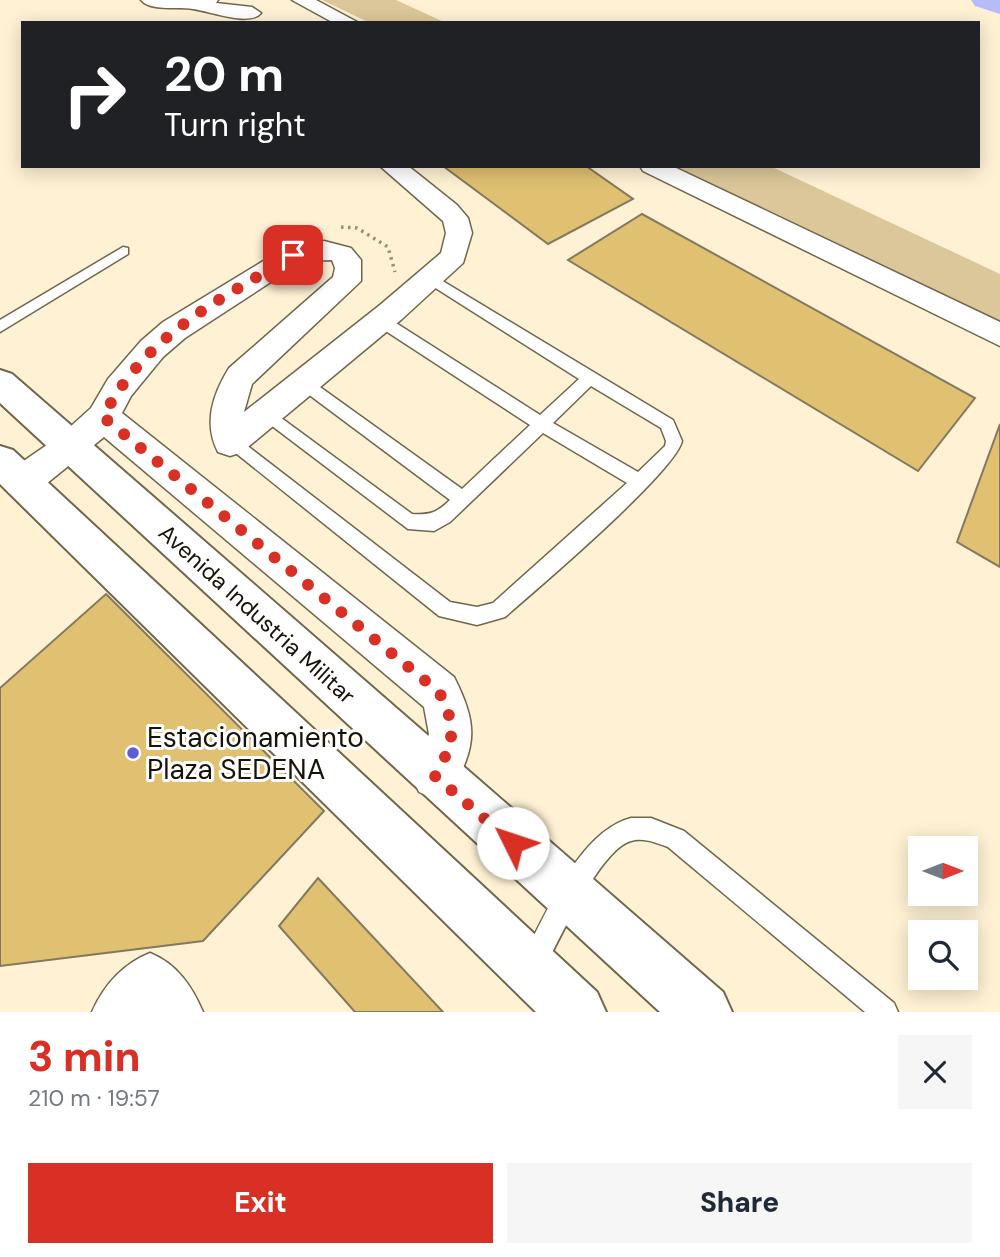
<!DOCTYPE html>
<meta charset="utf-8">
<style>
body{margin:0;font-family:"DM Sans",sans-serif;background:#f6f6f7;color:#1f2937;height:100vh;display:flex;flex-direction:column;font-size:26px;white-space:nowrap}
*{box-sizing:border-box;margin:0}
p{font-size:23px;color:#747a83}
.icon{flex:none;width:38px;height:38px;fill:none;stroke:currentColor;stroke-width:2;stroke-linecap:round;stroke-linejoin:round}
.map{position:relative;height:1012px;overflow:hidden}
.sheet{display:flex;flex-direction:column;background:#fff;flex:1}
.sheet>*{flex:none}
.guide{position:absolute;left:21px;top:21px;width:959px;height:147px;border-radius:0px;box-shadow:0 4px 18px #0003;background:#202124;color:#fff;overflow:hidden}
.needle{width:46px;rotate:90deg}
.buttons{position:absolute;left:908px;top:836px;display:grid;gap:14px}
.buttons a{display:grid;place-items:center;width:70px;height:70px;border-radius:0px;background:#fff;box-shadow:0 4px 18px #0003;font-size:35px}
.pin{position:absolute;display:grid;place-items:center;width:60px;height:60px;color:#fff;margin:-30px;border-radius:14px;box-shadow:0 4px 10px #0006}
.me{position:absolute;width:77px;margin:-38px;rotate:311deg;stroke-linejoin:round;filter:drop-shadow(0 0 5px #0008)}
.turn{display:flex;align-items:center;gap:24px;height:147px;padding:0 28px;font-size:32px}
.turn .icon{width:91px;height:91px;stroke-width:2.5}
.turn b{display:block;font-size:49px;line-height:60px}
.round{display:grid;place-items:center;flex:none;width:74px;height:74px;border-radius:0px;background:#f6f6f7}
.head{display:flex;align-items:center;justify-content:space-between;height:119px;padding:0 28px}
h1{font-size:42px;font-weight:800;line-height:52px;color:#d93025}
.primary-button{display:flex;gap:14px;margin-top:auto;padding:14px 28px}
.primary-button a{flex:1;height:80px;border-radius:0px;background:#d93025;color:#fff;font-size:28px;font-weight:800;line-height:80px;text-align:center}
.primary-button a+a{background:#f6f6f7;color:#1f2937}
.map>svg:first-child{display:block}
</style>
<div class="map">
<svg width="1000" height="1012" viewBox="0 0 1000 1012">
<rect width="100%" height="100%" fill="#fef1d4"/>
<path fill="#dbc79a" d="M322,0h74l50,23h-76z
M673,166h97l230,108v47z"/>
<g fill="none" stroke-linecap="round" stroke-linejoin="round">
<path fill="#b6bcf7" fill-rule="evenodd" d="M971,0h29v14l-25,-8z"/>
</g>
<path fill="#e0c071" stroke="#84795f" stroke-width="2" d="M443,166h143l47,33 -85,45z
M642,214l333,184 -57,73 -350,-211z
M1000,424v143l-43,-25z
M106,594l218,217 -121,130 -203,25v-278z
M318,878l125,134h-88l-76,-86z"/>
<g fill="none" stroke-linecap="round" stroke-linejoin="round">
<defs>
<path id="service" d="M123,247l5,1v6l-128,78v-12z
M431,274l242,146 9,21c-7,31 -145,148 -177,176l-28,8 -38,-9 -217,-174 2,-5h12l214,165 27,5 16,-4 134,-120 -84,-50 -93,89 -16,9 -26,-2 -153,-116 8,-6 6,2 143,105c19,1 24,-1 38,-14l-154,-115 -3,-4 3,-4h10l156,112 68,-64 -155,-101v-8h10l155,99 39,-36 -153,-97 -2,-3zM591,386l70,42 5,13 -1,5 -27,26 -85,-49z
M631,818h20l33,13 210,172 4,9h-33l-197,-165c-11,-4 -25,-10 -37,-6 -31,8 -74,103 -89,132l-9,4 -9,-4 -4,-9 4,-9c24,-44 55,-123 107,-137z"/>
<path id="minor" d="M141,0h77l-2,3 36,4 9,6c-11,14 -52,-2 -68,-4 -14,-3 -42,3 -52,-9z
M292,0h24l43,23h-25z
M380,166h28l9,7 40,32 11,13 4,15 -9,30 -61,56 -160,133 -12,4 -12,-4c-15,-29 -5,-58 11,-84l104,-91 2,-9 -3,-8 -29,1 -118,77 -22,19 -32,39 -9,17 332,264c24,48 23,68 -3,115l-16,7 -16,-7 -7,-16 17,-42 -5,-27 -320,-270 -69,56 -13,4 -13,-4 -5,-11 5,-11 51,-35 31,-28 17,-29 33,-38 22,-19 120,-73 41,-8 27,7 10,12v21l-109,103 -8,28 136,-107 61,-52 5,-20 -3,-12z
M640,166h32l328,156v24l-357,-175z
M150,953c27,11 42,33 53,59h-111c12,-27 31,-48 58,-59z"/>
<path id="secondary" d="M0,370l12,4 711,618 9,20h-72l-660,-609z
M0,446l13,4 584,542 9,20h-70l-536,-528z"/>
</defs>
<use href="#service" stroke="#71664d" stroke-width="3"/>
<use href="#minor" stroke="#71664d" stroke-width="3"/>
<use href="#secondary" stroke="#71664d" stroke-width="4"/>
<path stroke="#978e7a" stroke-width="3.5" stroke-dasharray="2.5 4.5" stroke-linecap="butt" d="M341,227l16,1 31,19 7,25"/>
<use href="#service" fill="#fff" fill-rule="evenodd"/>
<use href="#minor" fill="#fff" fill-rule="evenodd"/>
<use href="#secondary" fill="#fff" fill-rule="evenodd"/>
</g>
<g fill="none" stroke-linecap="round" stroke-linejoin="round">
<path stroke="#d93025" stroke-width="12" stroke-dasharray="0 21.6" d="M293,255c-77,48 -146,78 -190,162l336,275c18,35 16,49 -4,84l78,67"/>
</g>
<circle fill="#5f5cd4" stroke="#fff" stroke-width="2.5" cx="133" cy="753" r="7"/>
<g text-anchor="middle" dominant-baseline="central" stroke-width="6" stroke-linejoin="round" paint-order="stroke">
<g font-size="23" fill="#171309" stroke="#fff">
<text transform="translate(257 614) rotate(42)">Avenida Industria Militar</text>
</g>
<g font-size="28" fill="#171309" stroke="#fff" text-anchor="start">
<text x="147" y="737">Estacionamiento<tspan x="147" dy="32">Plaza SEDENA</tspan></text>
</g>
</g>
</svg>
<div class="buttons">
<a><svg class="needle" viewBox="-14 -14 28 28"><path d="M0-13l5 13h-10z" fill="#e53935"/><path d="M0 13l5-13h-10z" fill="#747a83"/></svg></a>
<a><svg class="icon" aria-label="search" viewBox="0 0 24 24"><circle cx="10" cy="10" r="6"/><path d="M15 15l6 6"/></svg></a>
</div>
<div class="pin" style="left:293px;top:255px;background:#d93025"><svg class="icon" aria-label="arrive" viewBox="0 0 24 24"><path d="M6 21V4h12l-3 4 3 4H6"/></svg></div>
<svg class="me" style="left:513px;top:843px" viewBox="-20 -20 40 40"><circle r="19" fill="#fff"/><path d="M0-13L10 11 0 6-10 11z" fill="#d93025"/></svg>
<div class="guide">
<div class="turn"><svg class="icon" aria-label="right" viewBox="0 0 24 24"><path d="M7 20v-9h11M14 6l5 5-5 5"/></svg><div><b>20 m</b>Turn right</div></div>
</div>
</div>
<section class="sheet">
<div class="head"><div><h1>3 min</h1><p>210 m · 19:57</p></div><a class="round"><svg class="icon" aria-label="close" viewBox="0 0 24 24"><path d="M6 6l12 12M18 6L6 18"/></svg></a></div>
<div class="primary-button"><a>Exit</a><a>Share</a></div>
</section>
